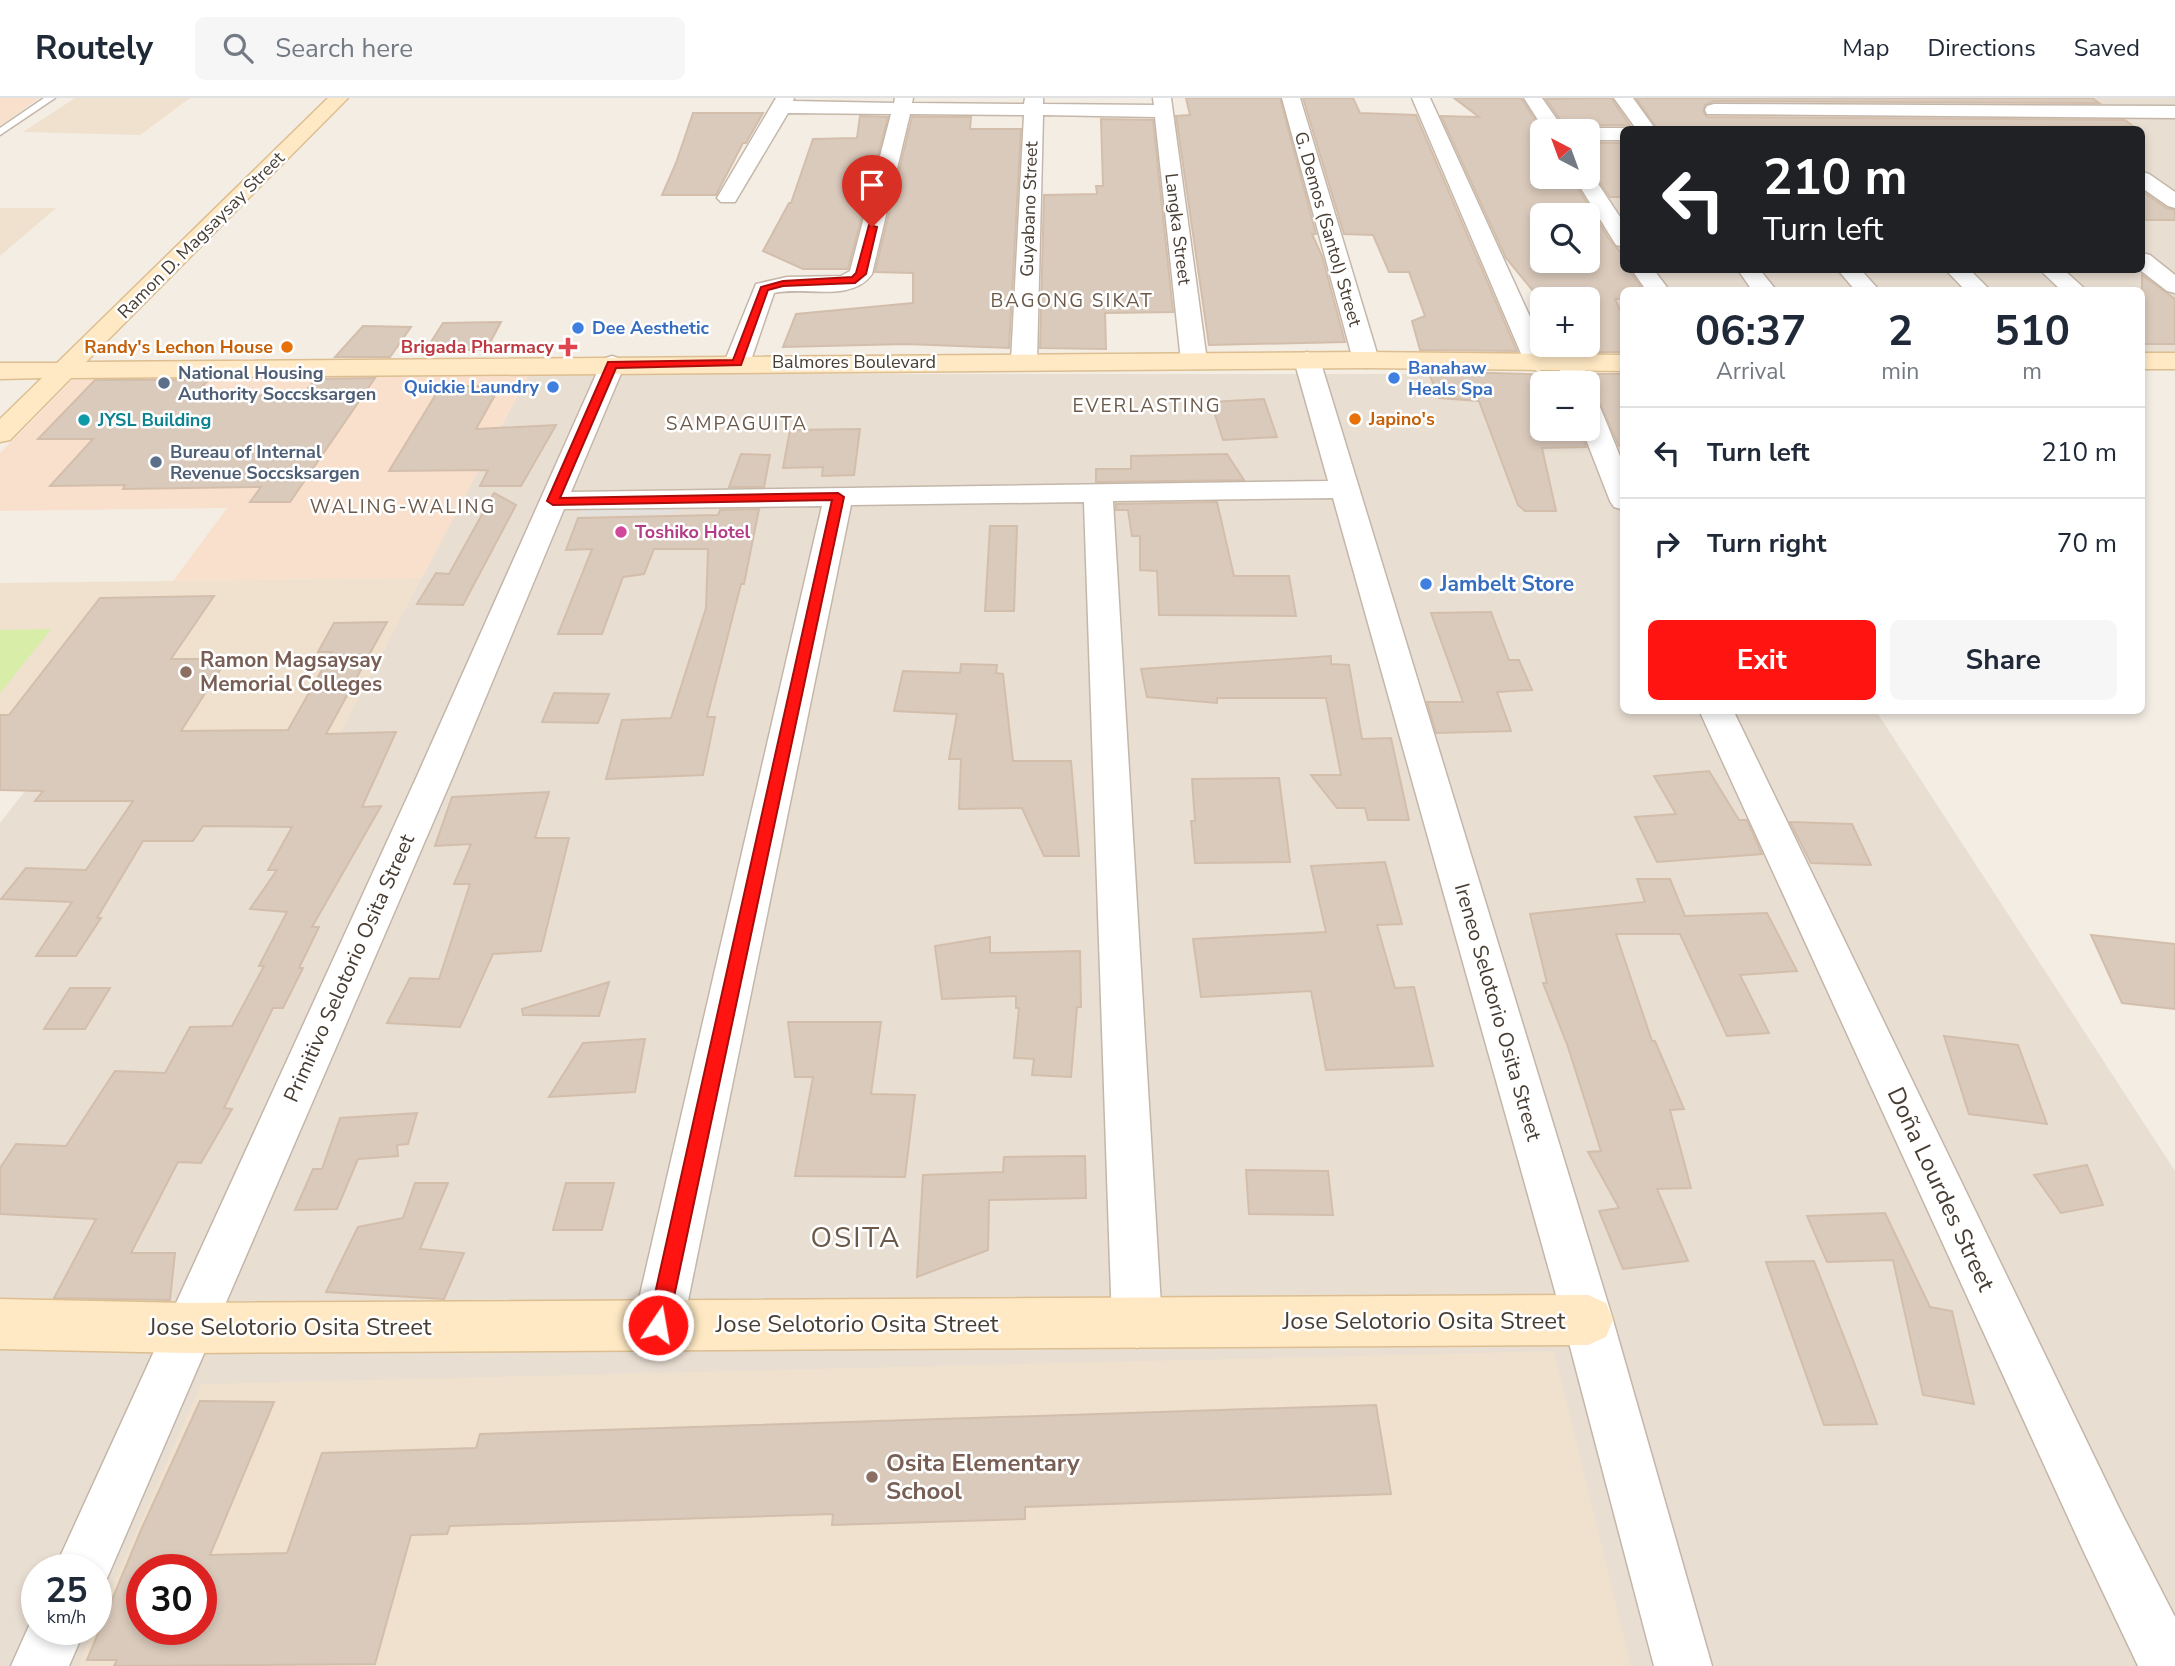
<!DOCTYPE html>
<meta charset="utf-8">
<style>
body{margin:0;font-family:"Nunito Sans",sans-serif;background:#f6f6f7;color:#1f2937;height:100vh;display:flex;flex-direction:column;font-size:26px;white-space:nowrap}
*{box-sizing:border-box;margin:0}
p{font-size:23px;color:#747a83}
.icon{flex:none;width:38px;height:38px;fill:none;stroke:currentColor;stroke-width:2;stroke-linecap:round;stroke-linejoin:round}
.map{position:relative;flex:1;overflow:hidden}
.panel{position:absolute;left:1620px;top:189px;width:525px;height:427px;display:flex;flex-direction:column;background:#fff;border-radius:10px;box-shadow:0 4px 10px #0003}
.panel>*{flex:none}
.top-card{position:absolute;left:1620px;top:28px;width:525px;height:147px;border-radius:10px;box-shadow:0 4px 10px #0003;background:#202124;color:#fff;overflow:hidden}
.needle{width:46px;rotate:319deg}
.controls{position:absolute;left:1530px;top:21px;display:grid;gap:14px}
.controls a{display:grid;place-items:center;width:70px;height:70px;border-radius:10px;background:#fff;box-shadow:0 4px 10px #0003;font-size:35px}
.speed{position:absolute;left:21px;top:1456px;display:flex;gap:14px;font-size:35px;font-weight:700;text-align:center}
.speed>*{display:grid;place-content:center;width:91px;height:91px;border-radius:50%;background:#fff;box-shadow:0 4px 10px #0003;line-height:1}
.speed small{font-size:18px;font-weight:400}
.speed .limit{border:10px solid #d22;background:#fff;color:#111}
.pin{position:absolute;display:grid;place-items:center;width:60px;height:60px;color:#fff;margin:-72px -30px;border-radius:50% 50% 50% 0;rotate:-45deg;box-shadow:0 0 7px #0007}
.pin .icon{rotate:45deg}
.me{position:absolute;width:77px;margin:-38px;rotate:12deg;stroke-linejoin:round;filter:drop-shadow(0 0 5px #0008)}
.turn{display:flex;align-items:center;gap:24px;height:147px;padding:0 28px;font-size:32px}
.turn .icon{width:91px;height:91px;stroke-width:2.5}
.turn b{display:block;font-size:49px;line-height:60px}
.eta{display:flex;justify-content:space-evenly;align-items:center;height:119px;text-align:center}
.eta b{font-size:42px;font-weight:700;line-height:49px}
.button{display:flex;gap:14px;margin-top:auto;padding:14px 28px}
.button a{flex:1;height:80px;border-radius:10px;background:#ff1411;color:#fff;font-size:28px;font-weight:700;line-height:80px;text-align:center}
.button a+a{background:#f6f6f7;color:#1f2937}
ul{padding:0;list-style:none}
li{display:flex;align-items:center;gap:21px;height:91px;padding:0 28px;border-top:2px solid #e0e1e3}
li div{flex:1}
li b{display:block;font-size:26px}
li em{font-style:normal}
header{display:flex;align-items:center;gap:42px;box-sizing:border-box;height:98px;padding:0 35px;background:#fff;border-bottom:2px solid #e0e1e3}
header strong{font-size:33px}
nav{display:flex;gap:38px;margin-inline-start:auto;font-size:24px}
.search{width:490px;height:63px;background:#f6f6f7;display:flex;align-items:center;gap:18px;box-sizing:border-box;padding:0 24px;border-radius:10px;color:#747a83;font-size:26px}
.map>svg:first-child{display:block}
</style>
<header>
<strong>Routely</strong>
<div class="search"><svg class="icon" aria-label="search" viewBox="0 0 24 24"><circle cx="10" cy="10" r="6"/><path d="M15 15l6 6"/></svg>Search here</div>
<nav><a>Map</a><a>Directions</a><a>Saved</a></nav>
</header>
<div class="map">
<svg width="2175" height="1568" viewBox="0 0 2175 1568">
<rect width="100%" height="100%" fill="#f4ede4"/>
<path fill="#e9ded2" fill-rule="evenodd" d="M1482,0h693v256h-33v-64h-518v62h-3l-50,-91h16v-46h-41zM1624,32h518v140h-518zM1542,33h45v46h-45z
M529,276h1095v336l252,1 299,460v495h-2175v-843l45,-58 280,-4zM1542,285h45v46h-45zM37,1472h59v59h-59zM142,1472h59v59h-59z"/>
<path fill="#f9e0cd" d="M0,0h39l-39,28z
M529,276l-107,204 -249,3 54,-73 -227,3v-58l74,-75z"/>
<path fill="#efe1cd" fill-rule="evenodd" d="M75,0h115l-50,37 -117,-3z
M0,110h56l-56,48z
M422,480l-97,183 -325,4v-182z
M1554,1253l77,315h-1553l16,-37h2v-6l105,-239zM142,1472h59v59h-59z"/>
<path fill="#d8eda8" d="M51,531l-51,64v-63z"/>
<path fill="#e4e1dd" d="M678,410l-2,6 -97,2 3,-6z"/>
<path fill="#dacabc" stroke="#d3beab" stroke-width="2" fill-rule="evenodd" d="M1186,0h94l36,136h-4l10,22 23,86 -136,3 -33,-229 14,-1z
M1303,0h50l7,15 56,2 101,236 -97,-1 -8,-29 13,-5 -16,-44h-20l-16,-37 -29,-1z
M1454,0h67l21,33v46h29l38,62 15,17v14h5l14,20h-19v9h-9l9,19v34h-42l-6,-7h11v-46h-45v3l-36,-44 -65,-142 38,1zM1542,117h45v46h-45z
M1589,0h22l22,32 -9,-5h-37l-11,6h-8l-22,-32z
M1636,0h456l7,5 -385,-2 -9,4 -2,6 4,6 418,3 8,6 -114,1 3,3h-364z
M693,15h70l-17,30h-3l-27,52h-54l14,-32z
M860,18l28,1 -40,152h-45l-40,-18 26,-48h2l22,-64 44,-1z
M912,19h59l-1,12h51l-12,219 -103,-4 -123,3 13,-33 117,-11v-30l-38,-1z
M1101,21l52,1 20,192 -68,1 1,36 -66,-1 4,-153 53,-1 -1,-8h7z
M1587,45h37v54h-14l-17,-25 -6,-2z
M2142,93l24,17 9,2v10h-33z
M2142,177l33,24v45h-33z
M501,224l-15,28h-60l17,-27z
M363,228l48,1 -21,30h-55z
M1428,273l131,4 3,8h-20v46h38l6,18 -44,1 14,63h-31l-7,-6 -39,-104 -40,-3z
M1590,276h34v72h-5l-21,-46 -11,-3v-6l6,-9z
M375,280l-85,124h-40l11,-15 -138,2 2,-4 -75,1 43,-47h-55l57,-59h114l-17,16 110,-1 14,-16z
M441,288h59l-24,43 80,-4 -35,61h-41l8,-16 -99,1z
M1264,301l13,38 -54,3 -12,-38z
M860,331l-6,46 -32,1 1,-9 -40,1 7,-38z
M741,356l29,1 -6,32h-35z
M1227,356l17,26 -148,2v-13h35v-13z
M494,395l22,12 -53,100 -46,-1 19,-31 13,1z
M1217,404l17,74h55l7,40 -137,-1 -2,-44 -17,-1v-34h-8l-4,-26h-12v-6z
M759,411l-15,75h-3l-34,133h8l-12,58 -97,4 16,-59 49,-2 35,-110 2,-59h-54l-10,25 -21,3 -21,57h-44l34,-85 -26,1 12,-32 140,-3 2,-5z
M990,428h27l-3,85h-29z
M214,498l-43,63h56l-46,72 107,-1 44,-78h-14l16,-29 53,-1 -61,112 70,-2 -34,75 19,-1 -69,121h7l-20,41h4l-20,40h-10l-49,100 8,1 -31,54 -23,-1 -47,91h44l-5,47 -116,-2 42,-79 -96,-5v-46l16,-24 50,2 49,-75 50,2 25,-46 42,-1 32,-60h-5l28,-54 -37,-3 27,-39h-9l24,-43 -89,-1 -10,15h-50l-46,77h4l-25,38h-40l36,-54 -71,-3 25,-31 60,2 47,-69h-98l8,-10 -43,-1v-75h9l91,-117z
M1491,514l18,48h10l13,30 -35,2 14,39 -75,2 -9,-31h36l-32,-89z
M1331,558v8l18,1 13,74 29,-1 18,82h-41l-3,-12h-28l-26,-33h30l-15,-77h-109v5l-70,-6 -6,-28z
M961,566l36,1 -1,8 7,1 10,87h58l8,95h-35l-22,-48 -63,1 2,-50h-12l8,-45 -63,-3 9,-40 57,2z
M554,595l55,1 -11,29 -56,-1z
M1709,673l30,49h8l15,34 -105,8 -22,-45 41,-3 -22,-38z
M1279,680l11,84 -95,1 -4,-42h4l-3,-42z
M549,694l-14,46h34l-28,113 -48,3 -33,73 -73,-4 23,-45 29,1 31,-95h-16l17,-40 -36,2 17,-49z
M1790,724l62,2 19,41 -60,-2z
M1385,764l17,62 -25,1 18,63 19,-1 19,79 -107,4 -15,-79 -110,6 -8,-58 133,-7 -15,-66z
M1637,781h33l15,37 82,-3 30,58 -57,4 29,58 -42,3 -47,-102h-64l36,107h3l29,68 -14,1 21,78 -34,1 31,72 -65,8 -24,-58 20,-3 -31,-56 13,-1 -33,-104 -25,-64h4l-17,-69 115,-12z
M2091,837l84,9v65l-53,-6z
M990,839v16l90,-2 1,56h-4l-6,70 -39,-2 2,-16 -20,-1 5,-50h-3v-12l-74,3 -7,-53z
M609,884l-10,34 -76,-1 -1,-6z
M70,890h40l-25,41h-41z
M788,924h93l-10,72 44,1 -10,82 -110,-1 18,-99h-18z
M1944,938l74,9 29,79 -78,-10z
M645,941l-10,53 -86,5 34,-54z
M417,1015l-9,31 -11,1 1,11 -40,3 -21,50 -42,1 18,-41h9l18,-51z
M1085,1058l1,42 -97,2 -1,50 -71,27 6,-102 80,-3 1,-15z
M2087,1067l16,40 -42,8 -27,-38z
M1246,1072l82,1 5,44 -84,-1z
M415,1085h33l-28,66 44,4 -20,46 -118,-7 32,-65 45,-9z
M566,1085h48l-12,47h-49z
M1885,1115l45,94 22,4 22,93 -51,-9 -30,-135 -66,2 -20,-46z
M1814,1163l39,99 24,64 -53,1 -58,-163z
M200,1303l74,1 -64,153 77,-2 35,-100 154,-5 4,-14 896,-29 15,89 -366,13v12l-193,6 1,-11 -383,12 -3,8 -36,1 -36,129 -261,2 3,-6h-30l54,-130zM142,1472h59v59h-59z"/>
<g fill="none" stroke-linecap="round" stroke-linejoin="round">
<defs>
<path id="lane" d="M44,0h11l-55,37v-7z"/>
<path id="street" d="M776,0h18l-1,3 101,2 1,-5h18l-1,5 112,1 1,-6h18v6l111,1 -1,-7h18l36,263 -4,5 -9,3 -9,-3 -4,-5 -26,-244 -112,-2 -6,246 -4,5 -9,3 -9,-3 -4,-5 13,-246 -114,-1 -38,160c-20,29 -68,12 -98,19l-24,70 -4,5 -9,3 -9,-3 -4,-5 32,-79 31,-7 54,-1 9,-5 41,-157 -103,-1 -53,89h-14l-4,-4z
M1282,0h18l79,262 -4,5 -9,3 -9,-3 -4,-5z
M1412,0h18l121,265 -4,5 -9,3 -9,-3 -4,-5z
M1524,0h18l23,33h-20z
M1614,0h19l23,32h-19z
M1714,6l461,2v12l-468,-4 -2,-4 2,-4z
M1587,30h37l5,2h-5v10h-37v-9h-8z
M1587,74l4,1 33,50v24l-8,-2 -42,-68h13z
M2142,74l7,2 26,18v16l-7,-2 -26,-18z
M2142,155l8,2 25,20v18l-8,-2 -27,-21z
M1632,172h22l15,20h-23z
M1738,172h22l16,20h-24z
M1838,172h23l18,20h-24z
M1946,172h24l20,20h-25z
M2040,172h24l22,20h-25z
M1307,254l9,3 4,5 293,960 99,346h-58l-91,-346 -230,-822 -220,3 49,822 -7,17 -18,8 -18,-8 -7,-17 -28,-821 -233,3 -168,820 -7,17 -18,8 -18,-8 -7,-17 189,-819 -258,3 -111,267 -351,814 -6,2v-22h-42l363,-794 186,-417 9,-3 9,3 4,5 -54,128 757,-11 -34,-121 4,-5z
M1570,257l9,3 12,25 -4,5v-5h-22l-8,-20 4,-5z
M1587,301l9,2 4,6 24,59v44l-10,-3 -4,-6 -28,-72h5z
M1699,612h34l388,802 54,105v49h-37l-55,-116z
M37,1510v21h48l-16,37h-58z"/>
<path id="secondary" d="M328,0h20l-262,264 1280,-10 258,3v16l-258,-3 -1295,10 -61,62 -10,2v-23l42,-41 -42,1v-16h57z
M2142,255h33v16h-33z
M1588,1197l18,8 7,17 -7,17 -18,8 -1400,8 -188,-4v-50l188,4z"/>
</defs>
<use href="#lane" stroke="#c4b7a9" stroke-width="3"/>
<use href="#street" stroke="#c4b7a9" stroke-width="3"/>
<use href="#secondary" stroke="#dcbe91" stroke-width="3"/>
<use href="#lane" fill="#fff" fill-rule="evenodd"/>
<use href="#street" fill="#fff" fill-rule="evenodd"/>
<use href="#secondary" fill="#ffe9c4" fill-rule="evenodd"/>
</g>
<path fill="#ff1411" stroke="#a60d0b" stroke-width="2" d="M869,127l8,2 -11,47 -11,9 -72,3 -15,4 -27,75 -125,3 -56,130 278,-5 6,4 -176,828 -3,8 -7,3 -7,-3 -3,-8 184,-825 -279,5 -6,-4 61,-139 125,-2 28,-73 22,-6 69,-4 4,-4z"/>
<g fill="#3f7fe0" stroke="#fff" stroke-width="2.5">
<circle cx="578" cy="230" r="7"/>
<circle cx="1394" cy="280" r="7"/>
<circle cx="553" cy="289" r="7"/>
<circle cx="1426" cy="486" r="7"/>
</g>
<g fill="#e8710a" stroke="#fff" stroke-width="2.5">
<circle cx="287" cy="249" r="7"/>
<circle cx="1355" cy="321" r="7"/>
</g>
<path fill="#e0444e" stroke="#fff" stroke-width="2.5" d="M564.5 238.5h7v7h7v7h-7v7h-7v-7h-7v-7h7z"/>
<g fill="#5c6f8a" stroke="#fff" stroke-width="2.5">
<circle cx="164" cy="285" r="7"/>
<circle cx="156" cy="364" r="7"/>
</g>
<circle fill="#0f9aa8" stroke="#fff" stroke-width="2.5" cx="84" cy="322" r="7"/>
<circle fill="#d1479c" stroke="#fff" stroke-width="2.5" cx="621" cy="434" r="7"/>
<g fill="#8d6e63" stroke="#fff" stroke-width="2.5">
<circle cx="186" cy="574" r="7"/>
<circle cx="872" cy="1379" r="7"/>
</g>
<g text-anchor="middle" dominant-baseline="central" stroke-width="5" stroke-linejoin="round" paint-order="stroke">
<g font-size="18" fill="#473d33" stroke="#fff">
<text transform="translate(1029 111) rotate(-88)">Guyabano Street</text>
<text transform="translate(1178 131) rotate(83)">Langka Street</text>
<text transform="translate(1328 131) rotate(74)">G. Demos (Santol) Street</text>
<text transform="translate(201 137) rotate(-45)">Ramon D. Magsaysay Street</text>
<text x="854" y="264">Balmores Boulevard</text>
</g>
<g font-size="18" font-weight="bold" fill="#366cbe" stroke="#fff" text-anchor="start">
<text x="592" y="230">Dee Aesthetic</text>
<text x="1408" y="270">Banahaw<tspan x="1408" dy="21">Heals Spa</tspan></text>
<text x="539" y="289" text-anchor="end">Quickie Laundry</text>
</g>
<g font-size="18" font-weight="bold" fill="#c56008" stroke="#fff" text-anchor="end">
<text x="273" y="249">Randy's Lechon House</text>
<text x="1369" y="321" text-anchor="start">Japino's</text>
</g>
<g font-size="18" font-weight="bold" fill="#be3a42" stroke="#fff" text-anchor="end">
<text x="554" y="249">Brigada Pharmacy</text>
</g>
<g font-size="18" font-weight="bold" fill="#4e5e75" stroke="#fff" text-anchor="start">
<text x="178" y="275">National Housing<tspan x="178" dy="21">Authority Soccsksargen</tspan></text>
<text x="170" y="354">Bureau of Internal<tspan x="170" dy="21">Revenue Soccsksargen</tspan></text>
</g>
<g font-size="18" font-weight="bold" fill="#0d838f" stroke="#fff" text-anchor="start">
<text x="98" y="322">JYSL Building</text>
</g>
<g font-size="18" font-weight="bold" fill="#b23c85" stroke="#fff" text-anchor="start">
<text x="635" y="434">Toshiko Hotel</text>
</g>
<g font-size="19" letter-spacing="2" fill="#6b5949" stroke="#fff">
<text x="1072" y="203">BAGONG SIKAT</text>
<text x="1147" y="308">EVERLASTING</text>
<text x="737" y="326">SAMPAGUITA</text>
<text x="403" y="409">WALING-WALING</text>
</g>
<g font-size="21" font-weight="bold" fill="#366cbe" stroke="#fff" text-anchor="start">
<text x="1440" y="486">Jambelt Store</text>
</g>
<g font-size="21" font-weight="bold" fill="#785e54" stroke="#fff" text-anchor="start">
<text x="200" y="562">Ramon Magsaysay<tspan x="200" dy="24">Memorial Colleges</tspan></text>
</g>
<g font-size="21" fill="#473d33" stroke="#fff">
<text transform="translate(349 870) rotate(-66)">Primitivo Selotorio Osita Street</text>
<text transform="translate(1498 914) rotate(74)">Ireneo Selotorio Osita Street</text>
</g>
<g font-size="24" fill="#473d33" stroke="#fff">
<text transform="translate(1941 1091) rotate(65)">Doña Lourdes Street</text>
<text x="1424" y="1223">Jose Selotorio Osita Street</text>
<text x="857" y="1226">Jose Selotorio Osita Street</text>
<text x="290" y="1229">Jose Selotorio Osita Street</text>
</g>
<g font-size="24" font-weight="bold" fill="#785e54" stroke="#fff" text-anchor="start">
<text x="886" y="1365">Osita Elementary<tspan x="886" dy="28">School</tspan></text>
</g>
<g font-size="28" letter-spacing="2" fill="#6b5949" stroke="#fff">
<text x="856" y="1140">OSITA</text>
</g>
</g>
</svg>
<div class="controls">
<a><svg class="needle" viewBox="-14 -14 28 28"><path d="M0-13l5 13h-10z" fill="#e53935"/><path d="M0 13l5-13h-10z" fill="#747a83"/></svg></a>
<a><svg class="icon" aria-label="search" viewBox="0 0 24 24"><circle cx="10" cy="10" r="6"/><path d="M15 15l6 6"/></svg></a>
<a>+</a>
<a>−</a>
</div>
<div class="speed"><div>25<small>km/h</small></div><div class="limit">30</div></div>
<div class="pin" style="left:872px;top:129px;background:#d93025"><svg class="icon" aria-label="arrive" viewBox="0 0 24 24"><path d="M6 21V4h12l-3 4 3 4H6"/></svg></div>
<svg class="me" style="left:658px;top:1227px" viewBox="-20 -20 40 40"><circle r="17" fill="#ff1411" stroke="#fff" stroke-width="3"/><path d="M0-11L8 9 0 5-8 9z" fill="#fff"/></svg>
<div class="top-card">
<div class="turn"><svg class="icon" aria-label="left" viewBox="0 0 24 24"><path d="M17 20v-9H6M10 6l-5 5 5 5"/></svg><div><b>210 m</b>Turn left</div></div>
</div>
<section class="panel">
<div class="eta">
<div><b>06:37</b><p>Arrival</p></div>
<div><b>2</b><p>min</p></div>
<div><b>510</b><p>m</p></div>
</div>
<ul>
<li><svg class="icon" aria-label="left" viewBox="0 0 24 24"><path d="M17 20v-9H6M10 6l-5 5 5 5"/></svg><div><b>Turn left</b></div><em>210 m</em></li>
<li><svg class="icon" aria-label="right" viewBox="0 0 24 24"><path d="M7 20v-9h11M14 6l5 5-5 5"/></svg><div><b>Turn right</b></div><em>70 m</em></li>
</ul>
<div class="button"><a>Exit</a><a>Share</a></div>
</section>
</div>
